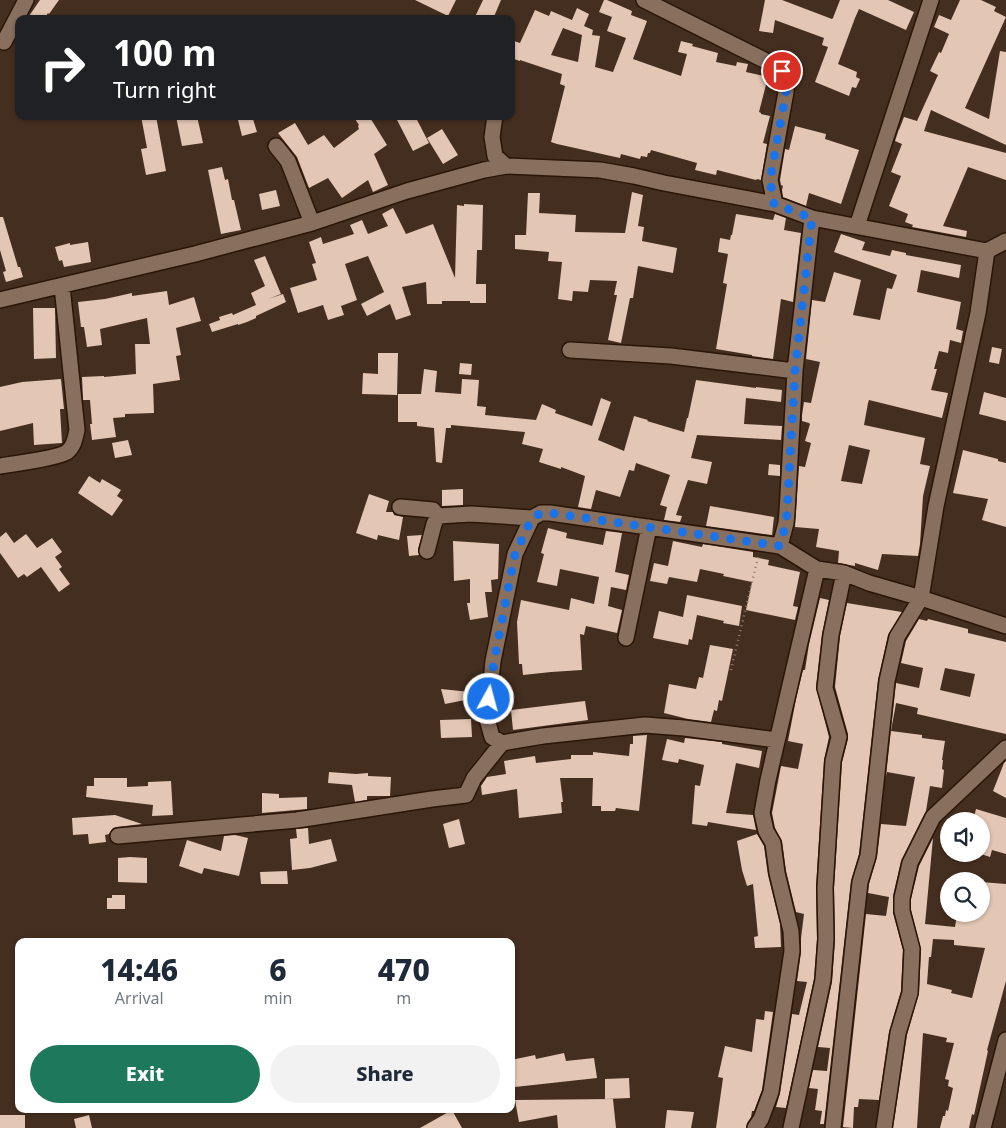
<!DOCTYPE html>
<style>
body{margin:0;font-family:"Noto Sans",sans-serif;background:#f2f2f3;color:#1f2937;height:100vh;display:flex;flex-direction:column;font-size:19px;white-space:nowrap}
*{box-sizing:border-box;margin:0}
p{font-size:16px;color:#747a83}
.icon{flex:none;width:28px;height:28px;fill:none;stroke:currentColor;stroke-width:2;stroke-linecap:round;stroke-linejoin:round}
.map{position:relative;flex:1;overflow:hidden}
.drawer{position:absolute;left:15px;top:938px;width:500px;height:175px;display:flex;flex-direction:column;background:#fff;border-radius:10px;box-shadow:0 1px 4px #0004}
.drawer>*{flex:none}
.hud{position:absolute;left:15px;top:15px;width:500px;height:105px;border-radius:10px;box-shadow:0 1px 4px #0004;background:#202124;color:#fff;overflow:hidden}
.tools{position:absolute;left:940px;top:812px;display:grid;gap:10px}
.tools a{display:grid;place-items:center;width:50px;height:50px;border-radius:50%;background:#fff;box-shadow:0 1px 4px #0004;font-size:25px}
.pin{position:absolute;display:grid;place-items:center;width:42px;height:42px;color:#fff;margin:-21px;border:2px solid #fff;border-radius:50%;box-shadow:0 1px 5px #0007}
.me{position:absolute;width:55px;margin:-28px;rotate:7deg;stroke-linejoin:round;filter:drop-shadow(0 0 4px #0008)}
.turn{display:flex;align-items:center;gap:18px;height:105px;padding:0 15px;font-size:22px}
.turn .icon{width:65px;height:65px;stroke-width:2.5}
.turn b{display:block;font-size:35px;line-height:42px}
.eta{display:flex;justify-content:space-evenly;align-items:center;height:85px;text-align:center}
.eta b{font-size:30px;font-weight:800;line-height:35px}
.button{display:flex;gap:10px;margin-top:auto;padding:10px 15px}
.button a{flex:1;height:58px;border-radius:30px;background:#1e785b;color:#fff;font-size:20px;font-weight:800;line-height:58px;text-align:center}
.button a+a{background:#f2f2f3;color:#1f2937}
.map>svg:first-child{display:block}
</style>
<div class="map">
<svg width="1006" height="1128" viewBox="0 0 1006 1128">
<rect width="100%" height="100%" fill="#442e1f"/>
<path fill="#e3c6b4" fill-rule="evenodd" d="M40,0h19l-10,14 -1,-1 -4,6h-17z
M415,0h41l-8,16z
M483,0h18l-8,19h-19z
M604,0h3l25,11 -1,4 16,6 -14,38 48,17 6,-22 -9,-2 3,-11 12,3 -1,2 26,7 -2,9 20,4 1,-4 11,2 -2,8 22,5 -9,35 2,1v1l9,2 -7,27 4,1 -6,36 -4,-1 -1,1 -39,-10 -1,5 -21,-5 2,-7 -46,-13 -1,3h-2l-1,4 -6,-1 -1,3 -19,-5 -1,4 -63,-14 -6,-2 14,-56 -5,-2 2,-10 -42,-14v1l-9,-3v-18l9,3 15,-33 14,6 2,-5 21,9 5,-12 12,6 -5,12 9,4 -1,5 8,1 -5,31 18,5 13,-34 -19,-7 5,-14 -13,-5zM563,28l19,7 -4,27 -27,-7z
M765,0h17l50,19 1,-1 7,-18h-1h49l26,12 -8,18 -47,-21 -4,9 -17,46 19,8 -1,5 4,2 -4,9 -4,-1 -3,9 -34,-14 13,-35 -6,-2 2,-7 -49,-18 -2,13 -14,-2z
M960,0h21l15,7 -2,4 12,6 -41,91 24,11 11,-68 6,1v93l-75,-35 -7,21 82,22v27l-38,-13 -25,59 24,5 -1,6 -54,-10 1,-2 -8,-3 3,-8 -19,-8 12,-30 -10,-4 11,-28 -7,-3 4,-12v1l5,-13 13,4 21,-46 -8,-4 9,-19 2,1 8,-19 -15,-7 5,-12 12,5z
M141,116h15l10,55 -20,4 -5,-26 6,-1z
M176,116h21l6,27 -21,3z
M237,116h15l5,16 -15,4z
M353,116h16l18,29 -13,9 14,31 -15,7 -5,-12 -26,18 -14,-20 -19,10 -12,-31 -19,-24 17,-10 13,22 16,-10 10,13 25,-19 -1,-3 1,-1z
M395,116h20l14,27 -16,8z
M795,126l31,8 -1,5 34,11 -18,54 -32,-11 -3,13 -23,-9 -1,-7 1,-4 -2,-1 -1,-5 5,-31 4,1z
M442,129l16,26 -15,9 -16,-26z
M222,167l3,13 3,-1 4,21h2l7,30 -20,4 -13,-64z
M276,190l4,16 -18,4 -3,-16z
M632,192l11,3 -5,31 6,1 -2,14 35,7 -4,25 -35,-7 -5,32h-3l-9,45 -13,-3 9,-45h-3l3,-14 -27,-1 -2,12 -15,-1 -1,10 -14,-2 4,-37 -14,-1 1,-9 -34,-3v-14h11l2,-42h12l-1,20 37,2 -1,17 50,1z
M464,204l19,1 -1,45h-5l-1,34h10v19h-16v-2h-28v3h-15l-1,-22 -24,5 9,28 -15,5 -6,-16 -23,12 -6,-12 23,-12 -16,-36 -23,8 12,36 -16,6 3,9 -16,5 -5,-15 -25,8 -8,-25 27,-8 -5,-16 4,-1 -7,-21 12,-5 2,7 31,-10 -4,-9 12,-5 6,14 20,-8 -6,-12 11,-6 13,26 27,-10 22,54 2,-73 7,1z
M736,214l37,6 2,-6 11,4 -2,12 17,3 -8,69 -12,-3 -8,60 -21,-3v-1l-36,-6 11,-65 -4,-1 5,-29 -10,-2 2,-14 10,2 1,-5h1z
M0,217h3l15,50h2l3,10 -17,5 -3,-10 3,-1 -6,-21z
M841,234l24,8 -3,8 28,6 2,-6 14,3v2l55,10 -2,13 -38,-8 -4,22 44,10 -5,27 7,2 -2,12 -11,-3 -2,13 -9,-2 -5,18h3l-6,21 17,3 -6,25 -73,-18 -1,3 -4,22 61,13 -5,26 10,2 -7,30 -3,48 -2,12 -36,-2 -4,16 -23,-7v3l-17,-3 1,-12 -23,-4 3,-18 -24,-2 4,-61 6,1 6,-24 -6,-2 5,-17 -1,-1 -7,-2v-6l2,-13 7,1 9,-41 -14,-3 6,-59 13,2 9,-30 27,8 -8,35 27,5 7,-32 5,1 5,-14 -63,-23zM849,445l21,5 -8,34 -21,-3z
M88,242l3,20 -27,5 -2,-7 -3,1 -4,-14 15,-4v2z
M265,256l16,38 -13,5 15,-5 3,8 -30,14v2l-9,4 -9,3v-1l-26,8 -3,-8 11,-4 -1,-3 13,-4 1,2 23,-10 -5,-12 14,-7 -11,-26z
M167,291l2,14 25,-8 7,24 -25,7 5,27 -5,1 4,24 -27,4 1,29 -29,1v3l-12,1 3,19 -24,3 -2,-16h2l-2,-24h-7l-1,-23 22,-1v1l32,-3 -1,-30h15l-3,-26 -47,11 2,16 -15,2 -3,-20h-3l-3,-25 27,-3 27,-6v3z
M33,308h22l1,50 -22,1z
M992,347l10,2 -3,15 -10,-2z
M378,353h20l-1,42 -35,-1 1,-21 15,1z
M460,363l12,1 -1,11 -12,-1z
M424,369l13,2 -2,21 26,2 1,-15 17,1 -2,26 9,1 -1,8 51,5 6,-16 14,6 -1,3 37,13 9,-28 10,4 -13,38 26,11 10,-35 14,4 -1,1 37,11 3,-14h1l8,-38 60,8v-1l26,3 -1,12 -35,-4 -2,26 38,2 -1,14 -84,-5 -6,23 21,4 -5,22 -19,-4 -12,35 6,1 -2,6 -16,-2 3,-13 -7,-2 10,-30 -34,-12 -2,8 -5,-1 -9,27 -24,-7 -5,19 -7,-1 -6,-1 7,-31 -24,-9v2l-22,-7 4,-13 -21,-5 3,-12 -74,-7v3h-5l-4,35 -6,-1 -2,-34 -17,-2v-4h-19v-28h23z
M61,379l3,30h-4l2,34 -28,2 -1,-22 -33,8v-44l22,-5z
M984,392l22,6v23l-27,-7z
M128,440l4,15 -17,3 -3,-15z
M963,450l35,9v2l8,2v64l-24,-7 6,-21 -35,-6z
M769,464l11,1v11l-12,-1z
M89,476l11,7 2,-4 19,11 -4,6 6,4 -11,16 -34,-23z
M463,489v16l-21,1v-16z
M369,494l20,7 -3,11h7l1,3 9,2 -4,23 -21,-5 -1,5 -21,-7z
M710,506l64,11 -2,18 -66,-9z
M548,528l19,5 -1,5 37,7 3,-14 16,2 -7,39 14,3 -3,15 -15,-3 -3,19 14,4 -5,23 -31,-7 -2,9 -4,-1 2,36 -31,2 -28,3 -1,-11h-3l-2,-42 4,-22 48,10 2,-12 23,6 5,-27 -39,-8 -3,17 -20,-4 7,-28 -3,-1z
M6,532l8,11 12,-9 11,14 15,-10 10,14 -7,5 7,10 -3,2 11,15 -11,8 -18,-25 -14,10 -3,-3 -6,4 -18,-25v-16z
M422,535l-4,14 1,6 -10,1 -2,-20z
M453,541l46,3 -1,35 -7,1 1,12h-7l3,25 -18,3 -3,-17h3v-24l-16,2z
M673,541l29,6 1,-3 50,8v5l16,3 -1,5 32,7 -7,34 5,1 -3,13 -49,-10 6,-28 -29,-6 1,-2 -24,-5 -3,13 -28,-5 -2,7 -17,-3 4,-18 14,3z
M687,595l55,11 -3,20 -16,-3 1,-2 -27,-6 -5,25 -3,-1 -1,6 -35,-7 6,-27 24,6z
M820,598l9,2 -7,34 -6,53 13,50 -5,23 -8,127 1,52 -3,40 -28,129 -10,-1 4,-14 12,-79 7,1 8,-33 -10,-1 4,-29v-14l3,-24 -8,-2 -10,-41 -4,-30 -7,-13 -3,-15 9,-47 17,3 5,-25 -15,-3 8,-42 7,-29h2l4,-26z
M847,603l55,9 -14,23 -10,45 -19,174 -8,27 -27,243h-4l2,-13 -7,-1 3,-21 -9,-1 4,-18 14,1 3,-23 -12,-1 14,-65 3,-42 -1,-52 8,-126 6,-23v-5l-13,-47 5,-51z
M919,619l8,2 1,-2 40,10v4l38,9v92l-89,-20 1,-6 -22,-5 -5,28 31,4v3l23,3 -3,19h1l-1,9 2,1 -2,18 -12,-2 -4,25 -25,50 -8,35v17l10,37 -2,41 -12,41 -10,68 -20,-1 -1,8h-4l-1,21 -10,-1 23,-213 20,2 3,-19 -21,-4 1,-9 8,-27 4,-33 25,2 9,-49 -28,-5 -1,4 10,-93 23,5 4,-20 -22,-5 5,-22zM945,668l30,6 -5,23 -30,-7z
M710,645l23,4 -11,52 -3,-1 -2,11 -3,-1 -3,12 -23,-3 -24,-6 5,-29 27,5 3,-12 4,1z
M441,689l39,4v4l-35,7z
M585,701l3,19 -75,10 -2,-20z
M471,719l1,18 -31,1 -1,-18z
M647,735l-8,76 -23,-3 -1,3h-14v-5h-9l1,-28h-33l3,24h-2l1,11 -43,5 -2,-29 -35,6 -1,-9 6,-9 19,-3 -2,-13 31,-5 1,7 35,-4v-4h22v-3l36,4 1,-12h3v-8z
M685,738l37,4v2l40,7 -3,17 -23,-5 -10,50 27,2 3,15 -48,-8 -1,4 -15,-2 3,-39 5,1 4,-21 -25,-6 -1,4 -16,-3 5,-21 17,4z
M1006,761v37l-13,-7 11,-28z
M329,772l27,2 12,-1v3l23,1 -1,19h-23v4l-12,2 -3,-17 -24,-2z
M94,778h33v9l21,-1v-4l23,-1 2,34 -21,1 1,-11 -67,-8 1,-11h7z
M262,793l17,1v4l28,-1v12l-45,4z
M976,809l30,9v36l-14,-4 -2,7 -9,-3v-33h-8z
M115,815l27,9 -25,3 -4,1 -4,6 -4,1 1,7 -17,2 -1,-10 -15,1 -1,-17z
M459,819l6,25 -16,4 -6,-24z
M308,828l1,16 22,-5 6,22 -27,7 -18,2 -2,-31 7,-1 -1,-9z
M757,834l7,12 4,29 12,49 1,23 -26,1 -1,-11 4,-1 -5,-52 -6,2 -5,-16 -5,-29z
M235,835l13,3 -9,38 -35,-8 -2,6 -23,-8 8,-26 34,11 3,-15z
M933,838l-8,86 30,3 2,-13h24v-32l25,2v97l-19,69 1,1 -14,64 -2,-1 -3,14h-29l3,-12h2l1,-6 2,1 5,-23 -5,-2 1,-6 -4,-1 9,-36 -8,-1 1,-4 -24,-5 -6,95h-24l14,-93 12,-42 2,-44 -10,-39v-11l8,-33zM933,939l21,1v5l31,3 -13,50 -21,-5 1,-3 -25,-6 2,-27h2z
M130,857l17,1v25l-29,-1v-24z
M287,871l1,13h-27l-1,-12z
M112,895h13v14h-18v-11h5z
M765,1011l8,1 -11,78 -8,21h-2l-1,6 -4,6 -1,5h-30l7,-50 -5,-1 7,-31 27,6 4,-33 8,1z
M564,1053l2,8 28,-3 3,20 -82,9 -4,-16v-11l24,-5 1,4z
M629,1078l1,20 -25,1v-20z
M613,1099l3,29h-58l-1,-13 -38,7 -4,-22z
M452,1110l10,18h-42z
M667,1110l27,2 -3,16h-26z
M0,1115h25v13h-25z
M89,1115l3,13h-16l-2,-9z"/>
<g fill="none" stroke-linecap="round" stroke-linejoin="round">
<defs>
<path id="minor" d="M644,0l128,64c12,9 15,13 14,28l-16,88 5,24
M4,42l22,-42
M495,116l-3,21 3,19 11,10
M276,146l12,15 24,62
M857,226l74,-226
M0,300l195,-46 117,-31 95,-32 77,-21 22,-4 94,4 34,6 30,7 111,21 37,14 175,33 19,-10
M570,350l101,6 124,15
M0,466c13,-2 59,-8 67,-14 7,-6 8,-13 10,-22l-15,-144
M400,507l33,3 5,6
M780,546l6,-23 1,-11 8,-141 17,-153
M427,551l7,-27 4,-8 33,-2 61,4
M626,638l23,-111
M502,743l-10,-6 -5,-18 6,-58 22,-107 17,-36 9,-5h9l230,33 37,23 27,4 25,10 52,15 85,28
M118,836l179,-16 135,-21 34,-4 8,-17 28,-35 41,-7 102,-11 39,3 93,12
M755,1128l6,-9 10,-27 21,-141 -1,-20 -14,-58 -4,-30 -7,-12 -4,-18 6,-33 49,-211
M791,1128l32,-148 3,-41 -1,-51 8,-127 6,-24 -14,-49 6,-53 13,-62
M833,1128l27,-246 8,-26 19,-175 10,-44 24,-39 15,-92 42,-193 9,-62
M884,1128l14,-95 12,-40 2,-44 -10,-38v-13l8,-35 23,-46 73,-69
M983,1128l23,-88"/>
</defs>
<use href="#minor" stroke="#2a1507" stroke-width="18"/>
<path stroke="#938074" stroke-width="2.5" stroke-dasharray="1 4" stroke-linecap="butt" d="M731,670l27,-113"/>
<use href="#minor" stroke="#896f5e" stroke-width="15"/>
</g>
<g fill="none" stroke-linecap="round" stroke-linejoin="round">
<path stroke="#1a73e8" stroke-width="9" stroke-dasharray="0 16.2" d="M489,699l5,-38 21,-107 17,-36 9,-5h9l230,33 6,-23 1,-11 8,-141 17,-153 -38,-14 -4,-24 16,-88 1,-11 -5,-10"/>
</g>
</svg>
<div class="tools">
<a><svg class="icon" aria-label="sound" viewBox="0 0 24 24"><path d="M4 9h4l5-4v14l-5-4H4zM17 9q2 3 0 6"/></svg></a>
<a><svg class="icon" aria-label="search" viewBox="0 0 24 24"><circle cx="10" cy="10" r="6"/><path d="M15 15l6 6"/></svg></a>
</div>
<div class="pin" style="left:782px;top:71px;background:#d93025"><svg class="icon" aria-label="arrive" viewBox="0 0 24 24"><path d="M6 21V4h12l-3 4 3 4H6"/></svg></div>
<svg class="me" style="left:489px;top:699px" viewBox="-20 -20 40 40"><circle r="17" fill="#1a73e8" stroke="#fff" stroke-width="3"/><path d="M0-11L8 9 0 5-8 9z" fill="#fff"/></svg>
<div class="hud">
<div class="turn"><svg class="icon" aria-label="right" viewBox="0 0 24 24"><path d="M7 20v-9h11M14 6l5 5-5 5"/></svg><div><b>100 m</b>Turn right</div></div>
</div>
<section class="drawer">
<div class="eta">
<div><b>14:46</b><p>Arrival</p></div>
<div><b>6</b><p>min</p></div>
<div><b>470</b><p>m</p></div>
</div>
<div class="button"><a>Exit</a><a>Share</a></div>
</section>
</div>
